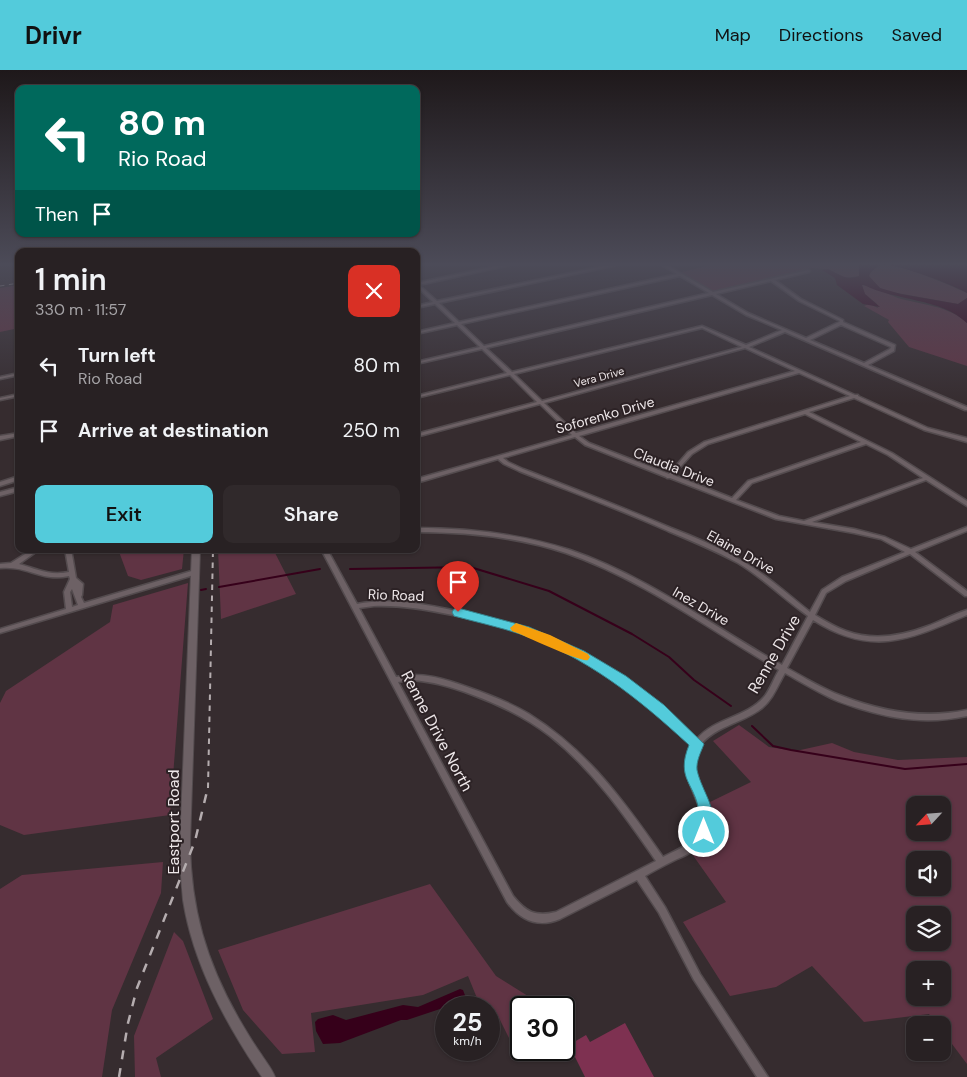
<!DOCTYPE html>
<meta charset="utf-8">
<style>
body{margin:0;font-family:"DM Sans",sans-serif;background:#30292b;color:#f1f3f6;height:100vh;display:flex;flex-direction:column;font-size:19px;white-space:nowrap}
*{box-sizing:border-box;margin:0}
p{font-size:16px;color:#a5a3a6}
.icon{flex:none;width:28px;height:28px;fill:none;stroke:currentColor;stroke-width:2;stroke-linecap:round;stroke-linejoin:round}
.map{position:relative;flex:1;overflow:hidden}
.panel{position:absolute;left:15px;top:178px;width:405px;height:305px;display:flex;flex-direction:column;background:#282123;border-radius:10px;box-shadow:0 1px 4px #0004,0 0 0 1px #443e41}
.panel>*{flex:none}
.guide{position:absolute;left:15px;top:15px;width:405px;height:152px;border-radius:10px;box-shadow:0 1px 4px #0004,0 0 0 1px #443e41;background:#00695c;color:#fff;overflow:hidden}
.needle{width:32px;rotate:244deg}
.tools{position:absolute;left:906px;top:726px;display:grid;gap:10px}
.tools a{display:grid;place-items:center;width:45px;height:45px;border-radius:10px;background:#282123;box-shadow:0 1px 4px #0004,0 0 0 1px #443e41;font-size:25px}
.speed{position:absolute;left:435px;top:926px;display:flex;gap:10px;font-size:25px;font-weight:700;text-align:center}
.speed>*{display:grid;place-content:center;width:65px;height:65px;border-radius:50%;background:#282123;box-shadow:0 1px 4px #0004,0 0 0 1px #443e41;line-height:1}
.speed small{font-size:12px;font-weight:400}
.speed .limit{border:2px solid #111;border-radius:8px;background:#fff;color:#111}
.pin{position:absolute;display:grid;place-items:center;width:42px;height:42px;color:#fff;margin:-51px -21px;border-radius:50% 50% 50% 0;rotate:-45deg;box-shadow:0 0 5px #0007}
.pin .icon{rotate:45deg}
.me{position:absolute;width:55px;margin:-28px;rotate:0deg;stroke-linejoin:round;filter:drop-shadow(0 0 4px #0008)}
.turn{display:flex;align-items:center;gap:18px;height:105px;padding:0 20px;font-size:22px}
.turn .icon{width:65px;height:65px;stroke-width:2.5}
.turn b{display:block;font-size:35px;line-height:42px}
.then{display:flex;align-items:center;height:48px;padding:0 20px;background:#0003;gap:10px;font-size:19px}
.round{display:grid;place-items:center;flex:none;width:52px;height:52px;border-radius:10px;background:#30292b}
.head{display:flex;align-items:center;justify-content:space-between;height:85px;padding:0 20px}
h1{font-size:30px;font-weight:600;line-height:38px}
.button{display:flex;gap:10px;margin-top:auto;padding:10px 20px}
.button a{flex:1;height:58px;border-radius:10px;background:#53cbdb;color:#111;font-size:20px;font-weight:600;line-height:58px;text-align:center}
.button a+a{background:#30292b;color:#f1f3f6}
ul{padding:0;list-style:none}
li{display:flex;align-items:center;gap:15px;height:65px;padding:0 20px}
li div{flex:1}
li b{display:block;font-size:19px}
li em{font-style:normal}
header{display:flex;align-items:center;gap:30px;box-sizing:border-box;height:70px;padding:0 25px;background:#53cbdb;color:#111}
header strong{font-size:24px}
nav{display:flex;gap:28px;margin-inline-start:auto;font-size:18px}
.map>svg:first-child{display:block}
</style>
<header>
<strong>Drivr</strong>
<nav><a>Map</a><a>Directions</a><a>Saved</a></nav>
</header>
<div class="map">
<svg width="967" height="1007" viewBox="0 0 967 1007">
<rect width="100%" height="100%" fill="#362c2f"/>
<path fill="#603444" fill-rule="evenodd" d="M714,194h145v12l-13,2 -18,-9 -16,-1 -100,24 -34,-19z
M879,195c19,-3 68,19 88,28v5l-9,6 -72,-13 -11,-6 -6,-9 1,-5z
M19,215v43l-19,4v-44z
M861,215c11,0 26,9 37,13 23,7 50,7 69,25v43l-58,-19 -21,-25 1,-2 -25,-14 5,-2 9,4 -1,-4 -12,-10z
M118,479h66l-2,20 -41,11 -13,-4z
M218,479h55l23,45 -75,25z
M188,513l-18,232 -146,20 -24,-10v-122l6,-12 104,-69 3,-17z
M739,655l30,22 27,4 36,-8 22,9 44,8 69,-3v307l-24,-32 -1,-7h-5l-8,-11 -65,8 -52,-56 -36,21 -46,9 -47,-74 43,-20 -34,-48c20,-12 23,-31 18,-52l41,-20 -38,-41zM915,735h27v27h-27zM915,790h27v28h-27zM915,845h27v27h-27zM915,900h27v28h-27z
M163,792l-2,31 -49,117 -10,67h-102v-188l22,-14z
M430,814l66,92 43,27 3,4 -21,1v32l-9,4 -17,-34 -16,-7 -11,-27 -45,19 -112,18 4,39 -33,2 -39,-44 -25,-60z
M174,862l9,9 30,78 -57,39 5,19h-26l-1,-41z"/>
<path fill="#36001a" d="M859,194h108v29c-14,-8 -71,-30 -85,-28 -4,1 -11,5 -13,11l11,12 21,6 57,10 9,-6v25c-26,-25 -72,-22 -103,-38h-2l3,9 15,13 -17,-3 -26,-19 -2,-7 -13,-8 6,-1c11,5 18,12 31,7z
M460,919l3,1 3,8 -2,3 -57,19h-6l-61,23 -17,1 -7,-13 -1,-9 3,-3 15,-4 13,5 57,-15 15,2z"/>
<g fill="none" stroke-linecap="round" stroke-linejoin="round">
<path stroke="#36001a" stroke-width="2" d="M350,499l120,-2 79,24 83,43 37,23 25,23 37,26
M219,517l101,-18
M201,520l5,-1
M752,656l21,20 18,4 114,19 62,-5"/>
</g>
<path fill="#7e3151" d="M625,953l29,54h-69l-16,-32 17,-10 4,7z"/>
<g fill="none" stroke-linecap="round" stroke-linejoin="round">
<defs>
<path id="minor" d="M505,194h9l-95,21 18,16 176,-37h9l-183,39 20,19 218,-48 -17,-10h5l48,28 95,-22 2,1 -1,1 -34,8 26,19 42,21v2l52,23 -1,6 -26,14 99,42v3h-2l-180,-78 -36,15 106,48h3v1l70,32 39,10v4l-43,-12 -70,-32 -45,14 83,41 75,48v5l-41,-26 -114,42 42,7 31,8 26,12 56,-22v4l-52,21 52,39v5h-2l-55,-42 -64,27 -20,12 -11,22c10,6 20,12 31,16 27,10 56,5 82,-5 13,-5 26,-12 39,-16v5c-58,25 -96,42 -154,5l-26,48c18,10 36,21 55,28 41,16 82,23 125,14v6c-37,8 -70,4 -106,-7 -9,-3 -17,-5 -26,-9 -17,-8 -34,-18 -50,-27 -7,12 -12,26 -23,35 -18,15 -52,19 -64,41 -19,37 40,67 -6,102 -5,4 -11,6 -17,9 -10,5 -20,10 -30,16l20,31 35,67 68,103h-11l-63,-97 -35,-67 -22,-33 -77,39c-22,9 -39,2 -53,-17l-186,-353h6l30,55c30,-6 61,-1 90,5 58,11 114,29 163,62 31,20 59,44 87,68 17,-21 49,-21 67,-42 6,-7 10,-19 15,-27 -69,-40 -137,-91 -213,-117 -48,-16 -99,-21 -150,-21v-4c53,0 104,6 154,22 77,26 142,76 212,115l26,-49c-24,-17 -45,-38 -70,-53 -22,-12 -46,-22 -70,-32 -49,-22 -99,-40 -149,-60l-15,-7 -6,-5 -82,24v-4l156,-44 -32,-31 -124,33v-3l121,-32 -27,-27 -94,23v-2l91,-23 -25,-24 -66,15v-2l64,-15 -23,-22 -41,9v-2l39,-9 -20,-19 -19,4v-2l17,-4 -17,-16v-3zM680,206l29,17 -225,53 -23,-22zM771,211l28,20 41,20 -1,1 -33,16 -58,-25 -32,-19zM712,225l34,20 36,15 -36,15 -44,-19 -190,46 -26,-24zM841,255l50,22 -1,2 -26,14 -54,-23zM702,258l40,19 -200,54 -28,-27zM745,278l50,23 -219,62 -32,-30zM799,303l51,23 -146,46 -16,10 -19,22 -80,-31 -10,-7zM805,344l56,28 -113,39 -16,17 -59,-23 19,-21 16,-10zM575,367l10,8 81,32 1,1h3l106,41 78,14 27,6 24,13 -63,25 -20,13 -12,22c-23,-18 -44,-38 -70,-52 -22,-13 -45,-23 -69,-32 -49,-21 -99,-40 -148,-59l-15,-7 -5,-4zM866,374l22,11 35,23 -119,43 -25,-5 -43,-16 16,-17zM374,536c27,-1 53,4 79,9 43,8 84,21 122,41 43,24 81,56 118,89 -4,8 -7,17 -6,26 1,20 26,47 9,66 -9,9 -21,14 -33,20 -39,-56 -75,-106 -134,-143 -18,-11 -39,-19 -59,-26 -24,-9 -49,-17 -74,-11l-37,-69zM410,610c22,1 42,7 63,15 27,10 54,23 77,41 43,34 75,80 106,125l-100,51c-21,5 -30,0 -43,-16l-115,-214z
M19,303v2l-19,4v-2z
M19,324v2l-19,4v-2z
M19,363v3l-19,4v-4z
M19,406v4l-19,6v-4z
M19,417v4l-19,5v-4z
M33,479h7l-21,15c18,5 30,12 50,8l-4,-23h6l5,29 7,6 -1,11 -1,2 3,6 111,-33 3,2 -1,2 -197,59v-4l66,-20 -2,-17 6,-13 -1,-3c-28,6 -42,-11 -69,-8v-4l11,-1zM72,519l6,16 -6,2 -2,-15z"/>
<path id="tertiary" d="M192,479h8l-10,294c1,66 16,118 49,176 7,12 14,24 22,35 5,8 11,15 14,23h-13c-36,-53 -69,-113 -79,-177 -2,-19 -3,-37 -3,-57z"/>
</defs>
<use href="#minor" stroke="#534b4e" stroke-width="3"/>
<use href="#tertiary" stroke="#534b4e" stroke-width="2"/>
<use href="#minor" fill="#6d6165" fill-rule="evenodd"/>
<use href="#tertiary" fill="#6d6165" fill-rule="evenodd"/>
<path stroke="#b5adaf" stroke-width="1" stroke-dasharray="4.5 4.5" stroke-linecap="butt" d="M0,216l19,-3"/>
<path stroke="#b5adaf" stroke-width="2" stroke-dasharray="5.5 5.5" stroke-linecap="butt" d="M208,718l5,-239"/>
<path stroke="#b5adaf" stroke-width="2.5" stroke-dasharray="9 9" stroke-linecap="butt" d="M119,1007l9,-54 9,-35 58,-147 13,-54"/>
</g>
<linearGradient id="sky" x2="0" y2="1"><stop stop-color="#1e181a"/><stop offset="0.58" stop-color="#4c4b58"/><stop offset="1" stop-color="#4c4b58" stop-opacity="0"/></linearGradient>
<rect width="967" height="335" fill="url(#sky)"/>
<path fill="#53cbdb" stroke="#36848e" d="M458,538l71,19 55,24 42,25 38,29 40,39c-3,8 -8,17 -7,26 5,23 24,42 13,66l-6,3 -5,-3c-4,-8 0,-14 0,-23 -3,-30 -24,-33 -10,-68 -50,-46 -103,-89 -169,-111 -21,-7 -44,-12 -66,-18l-2,-4 2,-3z"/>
<path fill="#f59e0b" d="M516,553l34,12 38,19 2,3 -2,3c-7,3 -64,-25 -76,-29l-2,-3z"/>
<g text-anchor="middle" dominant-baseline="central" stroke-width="4" stroke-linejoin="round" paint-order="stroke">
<g font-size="11" fill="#eee7e9" stroke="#2c2225">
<text transform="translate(599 307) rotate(-15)">Vera Drive</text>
</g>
<g font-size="14" fill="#eee7e9" stroke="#2c2225">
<text transform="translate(605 345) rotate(-16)">Soforenko Drive</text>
<text transform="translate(674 397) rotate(21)">Claudia Drive</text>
<text transform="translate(741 482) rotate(29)">Elaine Drive</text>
<text transform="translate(396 525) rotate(2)">Rio Road</text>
<text transform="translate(701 536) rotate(30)">Inez Drive</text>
</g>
<g font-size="16" fill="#eee7e9" stroke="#2c2225">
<text transform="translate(774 584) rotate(-60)">Renne Drive</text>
<text transform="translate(437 661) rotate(62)">Renne Drive North</text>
<text transform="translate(173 752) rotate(-90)">Eastport Road</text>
</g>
</g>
</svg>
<div class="tools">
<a><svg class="needle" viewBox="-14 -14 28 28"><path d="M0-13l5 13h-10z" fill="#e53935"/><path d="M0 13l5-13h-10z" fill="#a5a3a6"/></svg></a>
<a><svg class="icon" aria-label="sound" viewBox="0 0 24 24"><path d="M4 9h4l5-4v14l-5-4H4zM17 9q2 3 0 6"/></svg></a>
<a><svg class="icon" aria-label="layers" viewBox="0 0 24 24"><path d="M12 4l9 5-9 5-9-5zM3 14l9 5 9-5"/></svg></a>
<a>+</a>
<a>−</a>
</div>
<div class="speed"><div>25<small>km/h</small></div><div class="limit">30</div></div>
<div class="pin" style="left:458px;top:542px;background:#d93025"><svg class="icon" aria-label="arrive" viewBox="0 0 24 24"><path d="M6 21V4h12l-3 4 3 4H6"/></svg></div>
<svg class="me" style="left:704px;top:762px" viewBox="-20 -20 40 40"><circle r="17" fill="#53cbdb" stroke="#fff" stroke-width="3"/><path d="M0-11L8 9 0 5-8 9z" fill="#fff"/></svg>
<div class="guide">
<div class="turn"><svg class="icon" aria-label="left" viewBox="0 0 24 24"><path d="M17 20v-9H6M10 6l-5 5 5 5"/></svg><div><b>80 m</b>Rio Road</div></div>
<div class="then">Then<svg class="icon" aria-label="arrive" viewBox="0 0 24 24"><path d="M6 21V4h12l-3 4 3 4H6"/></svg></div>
</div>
<section class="panel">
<div class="head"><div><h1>1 min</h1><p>330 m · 11:57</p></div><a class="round" style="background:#d93025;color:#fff"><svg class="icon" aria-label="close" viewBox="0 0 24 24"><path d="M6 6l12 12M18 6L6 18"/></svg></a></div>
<ul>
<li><svg class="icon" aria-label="left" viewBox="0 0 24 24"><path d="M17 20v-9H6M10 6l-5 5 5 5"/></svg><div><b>Turn left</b><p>Rio Road</p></div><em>80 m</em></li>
<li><svg class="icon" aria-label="arrive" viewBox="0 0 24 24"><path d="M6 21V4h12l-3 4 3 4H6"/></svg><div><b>Arrive at destination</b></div><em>250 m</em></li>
</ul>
<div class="button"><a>Exit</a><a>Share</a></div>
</section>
</div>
